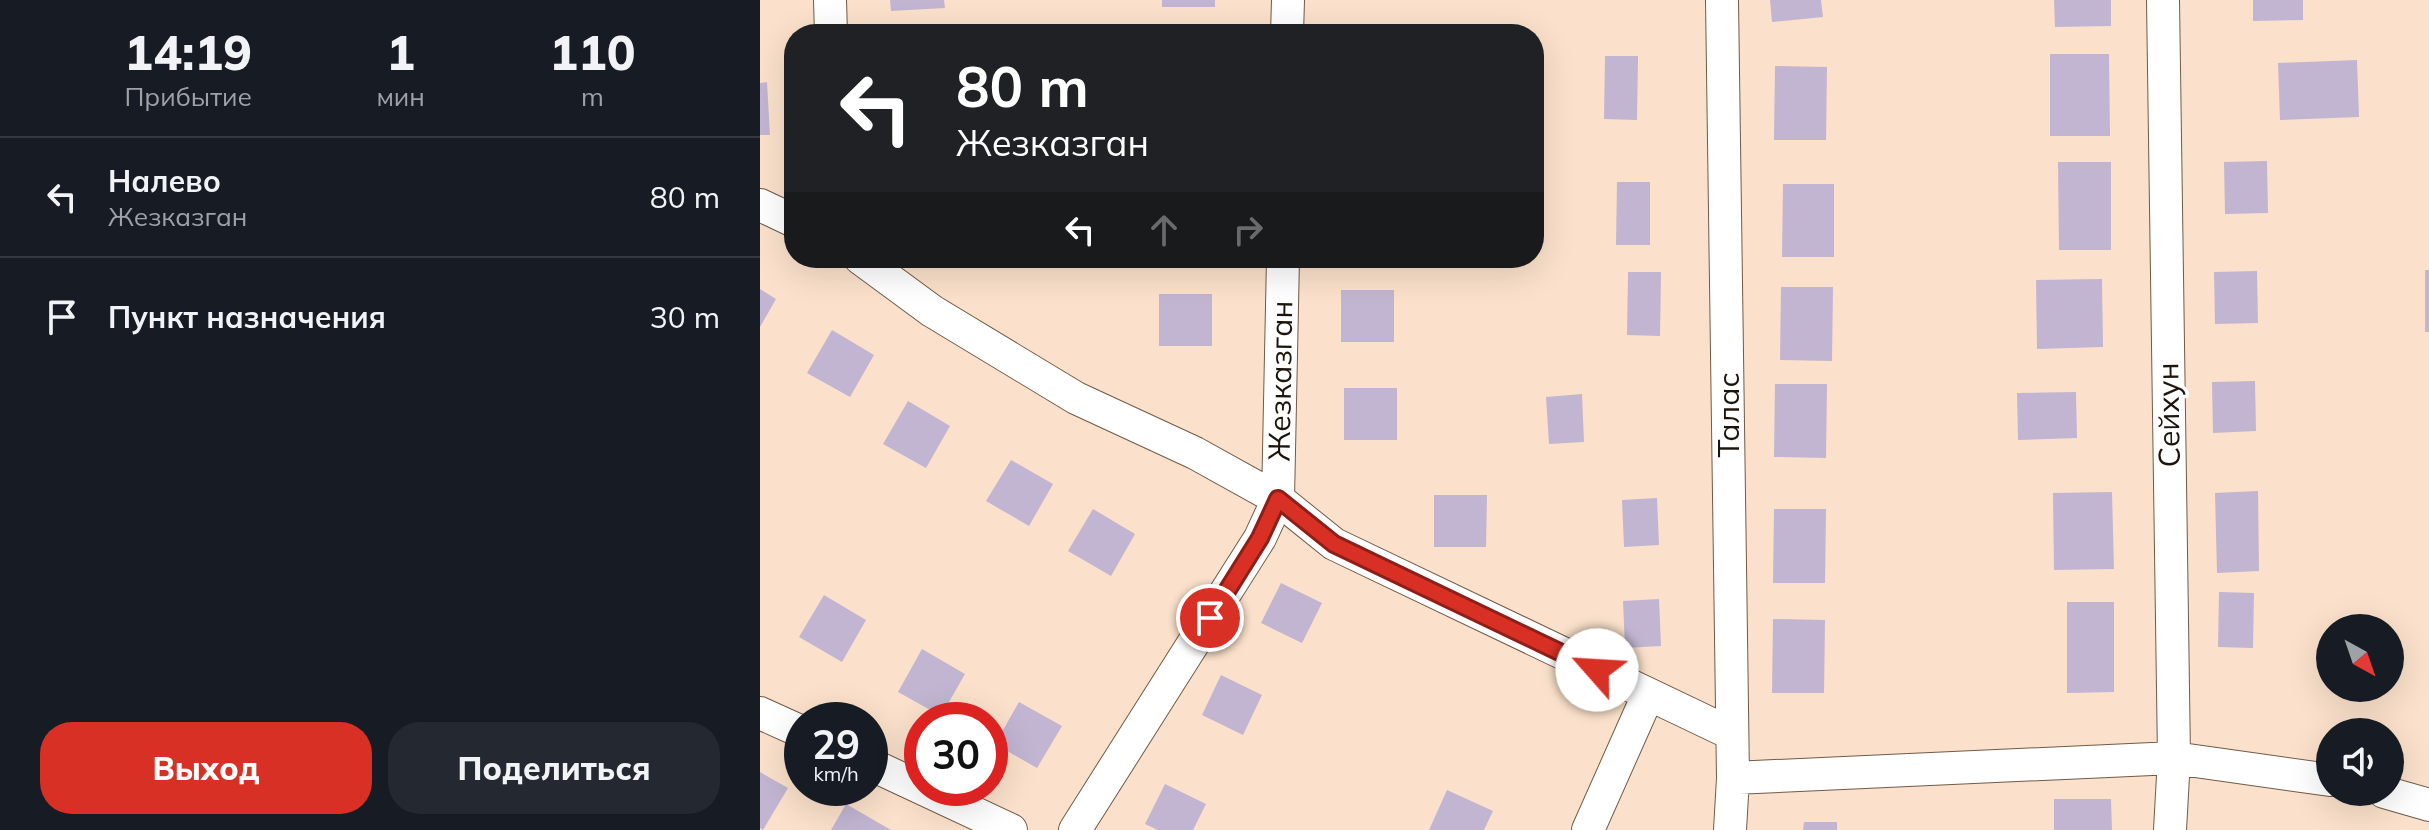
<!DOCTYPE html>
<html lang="ru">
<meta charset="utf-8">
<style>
body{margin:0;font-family:Mulish,sans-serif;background:#242831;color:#f1f3f6;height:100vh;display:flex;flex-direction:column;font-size:30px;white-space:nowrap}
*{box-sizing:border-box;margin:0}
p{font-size:26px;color:#9ea1a6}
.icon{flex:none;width:44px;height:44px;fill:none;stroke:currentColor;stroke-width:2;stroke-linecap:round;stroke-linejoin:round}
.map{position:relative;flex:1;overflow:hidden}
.sheet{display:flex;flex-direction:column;background:#171b24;width:760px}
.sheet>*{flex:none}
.banner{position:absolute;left:24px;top:24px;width:760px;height:244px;border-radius:32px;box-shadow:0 8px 32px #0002;background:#202124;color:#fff;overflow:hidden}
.needle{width:52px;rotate:140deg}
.controls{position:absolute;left:1556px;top:614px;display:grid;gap:16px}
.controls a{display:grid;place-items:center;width:88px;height:88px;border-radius:50%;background:#171b24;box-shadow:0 8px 32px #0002;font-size:40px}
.speed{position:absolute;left:24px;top:702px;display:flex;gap:16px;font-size:40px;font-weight:700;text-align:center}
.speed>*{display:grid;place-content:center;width:104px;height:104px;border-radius:50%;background:#171b24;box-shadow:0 8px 32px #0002;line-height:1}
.speed small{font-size:20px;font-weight:400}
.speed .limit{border:12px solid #d22;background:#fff;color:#111}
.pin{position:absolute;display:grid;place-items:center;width:68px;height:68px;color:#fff;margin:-34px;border:4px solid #fff;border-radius:50%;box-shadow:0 2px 8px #0007}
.me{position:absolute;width:88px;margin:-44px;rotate:296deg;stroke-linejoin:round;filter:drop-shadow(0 0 6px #0008)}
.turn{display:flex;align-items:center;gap:28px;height:168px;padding:0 40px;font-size:36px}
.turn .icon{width:104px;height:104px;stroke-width:2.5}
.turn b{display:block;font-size:56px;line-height:68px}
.lanes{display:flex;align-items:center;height:76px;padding:0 40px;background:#0003;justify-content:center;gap:40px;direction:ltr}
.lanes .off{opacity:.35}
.eta{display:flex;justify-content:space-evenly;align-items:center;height:136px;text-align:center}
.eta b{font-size:48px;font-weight:800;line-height:56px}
.primary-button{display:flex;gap:16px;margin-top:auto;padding:16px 40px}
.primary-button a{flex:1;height:92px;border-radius:32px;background:#d93025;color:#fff;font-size:32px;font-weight:800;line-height:92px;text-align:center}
.primary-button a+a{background:#242831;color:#f1f3f6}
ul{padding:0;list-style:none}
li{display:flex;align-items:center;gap:24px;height:120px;padding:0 40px;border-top:2px solid #363941}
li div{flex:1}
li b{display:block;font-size:30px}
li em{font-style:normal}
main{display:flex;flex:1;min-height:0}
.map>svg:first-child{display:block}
</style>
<main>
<section class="sheet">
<div class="eta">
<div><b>14:19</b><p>Прибытие</p></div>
<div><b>1</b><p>мин</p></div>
<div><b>110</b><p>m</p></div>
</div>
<ul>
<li><svg class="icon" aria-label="left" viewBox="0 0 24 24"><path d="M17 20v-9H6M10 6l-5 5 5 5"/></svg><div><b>Налево</b><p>Жезказган</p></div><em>80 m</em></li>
<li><svg class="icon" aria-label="arrive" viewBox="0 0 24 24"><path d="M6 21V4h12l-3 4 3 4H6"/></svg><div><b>Пункт назначения</b></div><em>30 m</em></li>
</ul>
<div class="primary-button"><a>Выход</a><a>Поделиться</a></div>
</section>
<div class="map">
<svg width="1669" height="830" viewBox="0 0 1669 830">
<rect width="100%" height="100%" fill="#fbe1cb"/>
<path fill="#c1b5d1" d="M130,0h54l1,8 -54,3z
M402,0h53v7h-53z
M1010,0h51l2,17 -51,5z
M1294,0h57v26l-56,1z
M1493,0h50v20l-50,1z
M1290,54h59l1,82h-60z
M845,56h33l-1,64 -33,-1z
M1597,60l2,57 -79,3 -2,-57z
M1015,66l52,1 -1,73h-52z
M7,82l3,53h-10v-52z
M1507,161l1,52 -43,1 -1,-52z
M1298,162h53v88h-52z
M857,182h33v63h-34z
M1023,184h51v73h-52z
M1665,270h4v62h-4z
M1497,271l1,52 -43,1 -1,-52z
M868,272h33l-1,64 -33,-1z
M1342,279l1,68 -66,2 -1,-69z
M1021,287h52l-1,74 -52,-1z
M0,289l16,10 -16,28z
M581,290h53v52h-53z
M399,294h53v52h-53z
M72,330l42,25 -24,42 -43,-24z
M1495,381l1,50 -43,2 -1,-51z
M1015,384h52l-1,74 -52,-1z
M584,388h53v52h-53z
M1316,392l1,46 -59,2 -1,-47z
M822,394l2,48 -35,2 -3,-47z
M148,401l42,25 -24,42 -43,-24z
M251,460l42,24 -24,42 -43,-25z
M1498,491l1,80 -42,2 -2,-80z
M1352,492l2,77 -60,1 -1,-77z
M674,495h53l-1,52h-52z
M897,498l2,47 -35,2 -2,-47z
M333,509l42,25 -24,42 -43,-25z
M1014,509h52l-1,74h-52z
M521,583l41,20 -20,40 -41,-20z
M1459,592l35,1 -1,55 -35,-1z
M64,595l42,25 -24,42 -43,-25z
M899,599l2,47 -36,2 -2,-47z
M1307,602h47v90l-47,1z
M1013,619l52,1 -1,73h-52z
M162,649l43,25 -24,42 -43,-24z
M461,675l41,20 -19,40 -41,-20z
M259,702l43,24 -25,42 -42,-24z
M0,772l28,16 -25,42 -3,-2z
M405,784l41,20 -13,26h-35l-13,-6z
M687,790l46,21 -9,19h-55z
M1294,799h57l1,31h-58z
M86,804l45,26h-60z
M1044,822h33v8h-34z"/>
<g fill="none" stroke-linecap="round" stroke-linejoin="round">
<defs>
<path id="street" d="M70,0l1,34
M962,0l11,778 -3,52
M1403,0l11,758 -4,72
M527,34l1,-34
M0,205l34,16
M100,258l72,53 144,87 119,55 83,46 56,45 396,189
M0,713l42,19
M110,764l141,66
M973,778l441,-20 156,22
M1624,792l45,13
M315,830l185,-292 18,-39 5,-241
M828,830l60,-135"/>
</defs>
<use href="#street" stroke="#715a47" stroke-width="34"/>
<use href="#street" stroke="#fff" stroke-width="32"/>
</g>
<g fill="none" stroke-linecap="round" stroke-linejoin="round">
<defs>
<path id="route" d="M450,618l50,-80 18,-39 56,45 263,126"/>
</defs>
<use href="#route" stroke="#8d1f18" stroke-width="20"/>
<use href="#route" stroke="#d93025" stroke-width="14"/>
</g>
<g text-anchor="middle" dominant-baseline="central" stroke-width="7" stroke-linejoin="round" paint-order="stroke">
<g font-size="30" fill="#1c130b" stroke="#fff">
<text transform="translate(520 381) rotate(-89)">Жезказган</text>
<text transform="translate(968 415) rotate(-90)">Талас</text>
<text transform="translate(1408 415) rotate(-91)">Сейхун</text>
</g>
</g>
</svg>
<div class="controls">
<a><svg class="needle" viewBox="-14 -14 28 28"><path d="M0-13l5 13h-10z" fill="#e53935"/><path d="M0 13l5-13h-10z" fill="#9ea1a6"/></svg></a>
<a><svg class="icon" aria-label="sound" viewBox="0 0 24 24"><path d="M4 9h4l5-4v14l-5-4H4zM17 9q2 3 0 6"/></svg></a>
</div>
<div class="speed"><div>29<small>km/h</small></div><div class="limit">30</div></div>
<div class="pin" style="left:450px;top:618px;background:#d93025"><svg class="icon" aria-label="arrive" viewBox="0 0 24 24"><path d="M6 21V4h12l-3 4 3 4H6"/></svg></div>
<svg class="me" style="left:837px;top:670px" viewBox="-20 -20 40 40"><circle r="19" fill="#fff"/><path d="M0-13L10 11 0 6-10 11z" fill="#d93025"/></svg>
<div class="banner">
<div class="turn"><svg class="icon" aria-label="left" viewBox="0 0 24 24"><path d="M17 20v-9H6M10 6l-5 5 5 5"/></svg><div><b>80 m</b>Жезказган</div></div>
<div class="lanes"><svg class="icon" aria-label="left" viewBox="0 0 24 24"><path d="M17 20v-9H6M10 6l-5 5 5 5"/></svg><svg class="icon off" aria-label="ahead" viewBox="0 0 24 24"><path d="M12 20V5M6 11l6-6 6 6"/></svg><svg class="icon off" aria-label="right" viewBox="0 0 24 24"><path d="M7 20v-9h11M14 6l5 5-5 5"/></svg></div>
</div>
</div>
</main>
